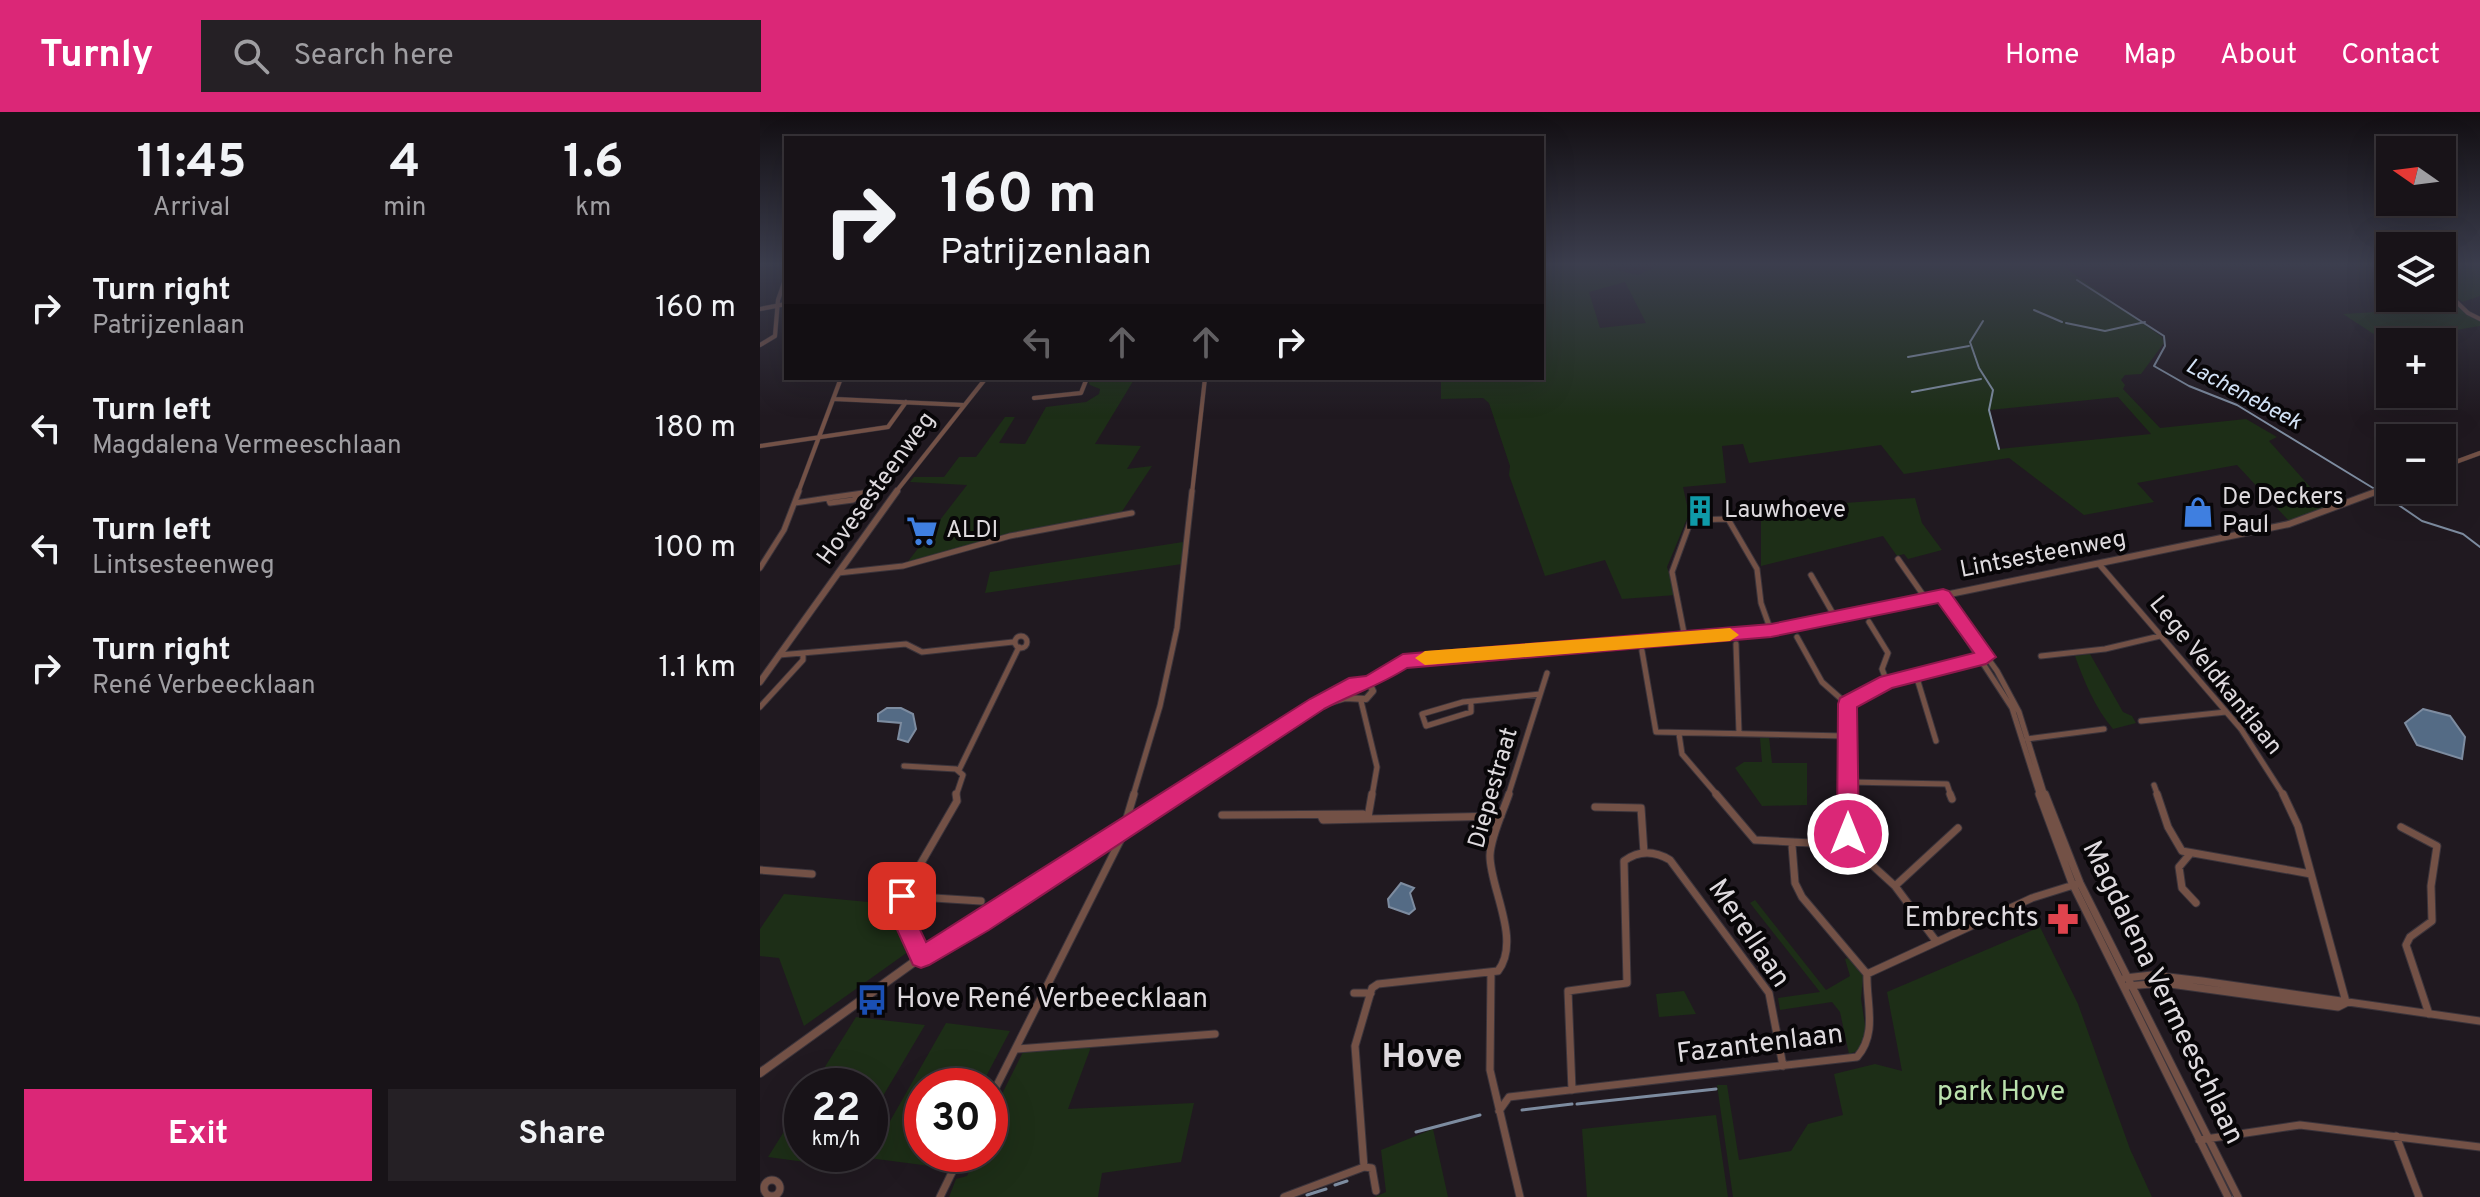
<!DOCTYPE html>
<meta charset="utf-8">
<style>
body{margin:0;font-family:Overpass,sans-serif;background:#252025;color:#f1f3f6;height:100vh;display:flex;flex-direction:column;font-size:30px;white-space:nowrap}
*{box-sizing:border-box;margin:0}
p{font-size:26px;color:#9f9ea2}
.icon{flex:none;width:44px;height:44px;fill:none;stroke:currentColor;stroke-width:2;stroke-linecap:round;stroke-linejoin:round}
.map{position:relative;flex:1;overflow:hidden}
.panel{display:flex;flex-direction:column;background:#181318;width:760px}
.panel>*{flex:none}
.hud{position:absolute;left:24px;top:24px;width:760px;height:244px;border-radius:0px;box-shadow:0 8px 32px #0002,0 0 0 2px #363237;background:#181318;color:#f1f3f6;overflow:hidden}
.needle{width:52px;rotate:284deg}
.fabs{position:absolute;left:1616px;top:24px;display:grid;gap:16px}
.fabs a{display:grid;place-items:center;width:80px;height:80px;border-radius:0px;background:#181318;box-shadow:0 8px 32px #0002,0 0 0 2px #363237;font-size:40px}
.speed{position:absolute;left:24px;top:956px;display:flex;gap:16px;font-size:40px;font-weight:700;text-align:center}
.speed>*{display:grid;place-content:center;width:104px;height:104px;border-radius:50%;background:#181318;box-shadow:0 8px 32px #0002,0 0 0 2px #363237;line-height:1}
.speed small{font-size:20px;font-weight:400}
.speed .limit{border:12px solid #d22;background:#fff;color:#111}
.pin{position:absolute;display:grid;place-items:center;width:68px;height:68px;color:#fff;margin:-34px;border-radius:16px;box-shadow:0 4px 12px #0006}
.me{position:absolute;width:88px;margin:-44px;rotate:0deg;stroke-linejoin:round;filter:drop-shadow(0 0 6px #0008)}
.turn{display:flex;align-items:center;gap:28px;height:168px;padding:0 24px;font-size:36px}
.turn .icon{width:104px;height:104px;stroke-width:2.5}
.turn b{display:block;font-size:56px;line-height:68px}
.lanes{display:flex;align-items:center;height:76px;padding:0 24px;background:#0003;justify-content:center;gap:40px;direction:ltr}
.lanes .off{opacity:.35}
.eta{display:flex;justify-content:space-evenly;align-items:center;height:136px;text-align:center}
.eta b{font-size:48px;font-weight:700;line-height:56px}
.primary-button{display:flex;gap:16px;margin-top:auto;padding:16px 24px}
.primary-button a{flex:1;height:92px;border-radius:0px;background:#db2777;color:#fff;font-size:32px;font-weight:700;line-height:92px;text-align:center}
.primary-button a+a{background:#252025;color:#f1f3f6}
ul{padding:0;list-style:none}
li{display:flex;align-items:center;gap:24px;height:120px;padding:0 24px}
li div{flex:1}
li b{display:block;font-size:30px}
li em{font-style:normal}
header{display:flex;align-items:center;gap:48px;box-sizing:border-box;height:112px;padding:0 40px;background:#db2777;color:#fff}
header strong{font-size:38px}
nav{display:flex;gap:44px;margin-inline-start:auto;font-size:28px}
.search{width:560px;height:72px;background:#252025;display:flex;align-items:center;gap:20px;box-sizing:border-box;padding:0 28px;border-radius:0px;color:#9f9ea2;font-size:30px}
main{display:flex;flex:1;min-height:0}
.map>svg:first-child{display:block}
</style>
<header>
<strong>Turnly</strong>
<div class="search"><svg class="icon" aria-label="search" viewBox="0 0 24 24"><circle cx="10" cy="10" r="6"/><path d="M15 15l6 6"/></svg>Search here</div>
<nav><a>Home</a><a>Map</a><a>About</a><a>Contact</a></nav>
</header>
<main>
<section class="panel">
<div class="eta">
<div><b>11:45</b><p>Arrival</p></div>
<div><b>4</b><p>min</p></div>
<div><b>1.6</b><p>km</p></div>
</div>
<ul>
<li><svg class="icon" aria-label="right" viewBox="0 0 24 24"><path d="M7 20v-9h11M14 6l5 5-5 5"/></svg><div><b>Turn right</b><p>Patrijzenlaan</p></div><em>160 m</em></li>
<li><svg class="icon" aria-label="left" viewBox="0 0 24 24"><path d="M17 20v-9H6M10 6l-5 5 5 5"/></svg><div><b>Turn left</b><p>Magdalena Vermeeschlaan</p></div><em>180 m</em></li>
<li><svg class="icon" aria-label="left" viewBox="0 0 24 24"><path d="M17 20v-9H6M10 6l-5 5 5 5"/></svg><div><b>Turn left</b><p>Lintsesteenweg</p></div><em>100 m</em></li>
<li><svg class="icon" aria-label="right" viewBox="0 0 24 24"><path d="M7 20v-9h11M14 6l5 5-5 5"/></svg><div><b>Turn right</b><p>René Verbeecklaan</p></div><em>1.1 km</em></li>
</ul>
<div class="primary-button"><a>Exit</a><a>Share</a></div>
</section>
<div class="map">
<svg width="1720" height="1085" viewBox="0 0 1720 1085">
<rect width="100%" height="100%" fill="#201920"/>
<path fill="#1d2e17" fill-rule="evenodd" d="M782,152h50l46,11 23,-11h399l102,73 2,6 -23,31 -16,1 -4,5 4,5 -2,4 37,39 86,-9 31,18 -8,4 60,67 -40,13 -52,-56 -100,18 17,19 -70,13 -75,-57 -105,16 -23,-29 -132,18 -6,-19 -21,2 4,37 -43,4 6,27 -22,53 9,28 -54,4 -17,-39 -60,16 -36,-101 1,-9 -21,-63 -6,-5 -42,1v-21h101zM865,170l21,41 -46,5 -11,-36zM1358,285l33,37 -152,15 -9,-39z
M1682,152h38v32l-18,6 -20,-17z
M1699,195l21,13v6l-94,16 -43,-28z
M326,266h49l-40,66 46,2 -14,23 25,-3 -31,47 -75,14 -140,37 61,-79 -57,-3 4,-5h30l15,-20h17l29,-40h10l-16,26 26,1 21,-37 40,-5 13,-8 1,-5 -10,-4z
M1155,386l7,25 20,27 -34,9 -4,-5 -7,2 -14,-20 -122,30v-57z
M423,430l-1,22 -197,29 5,-21z
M1330,542l33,58 9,4 4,7 -23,6c-18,-21 -29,-48 -38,-73z
M1009,625l3,26h35v42l-45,1 -27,-38 9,-6h18l-2,-24z
M24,782l105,10 23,45 -108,77 -25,-68 -19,-2v-27z
M995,788l71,90 24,-14 -5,-17 3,-1 15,18 -2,23 6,39 -10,13 -8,3 -9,-42 -8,-10 -52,8 -2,-12 42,-6 -70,-89z
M1280,815l38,77 52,145 22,48h-419l-16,-112h10l12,75 52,-9 17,-27 35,-9 -9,-41 41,-10 27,7 -15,-79z
M924,879l12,23 -37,3 -3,-23z
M96,905l69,8 -55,93v-32h-57z
M186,911l64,8 -29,55h-59v68h23l-7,13 -69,-9z
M331,935l-23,62 126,-6 -13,59 -79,11 -4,24h-149l7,-18 11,-3 11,-22h12v-24l7,-14 -3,-6 29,-58z
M42,991v51h47l-7,13 -74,-10z
M956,1003l12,82h-141l-5,-68z
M673,1017l15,68h-73l11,-5 -5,-42z"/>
<path fill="#546b85" stroke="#7d8ca0" stroke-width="2" d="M127,596h14l12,6 3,15 -8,13 -10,-3 3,-16 -23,-2v-7z
M1663,597l27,7 15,21 -3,22 -45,-14 -12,-22z
M641,771l13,5 -4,5 5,16 -6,5 -20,-7 -1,-8z"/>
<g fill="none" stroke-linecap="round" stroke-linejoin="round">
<path stroke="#7d8ca0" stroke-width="2" d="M1317,168l87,56 1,10 -11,20 35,20 48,19 136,83
M1274,198l28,12
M1223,209l-13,21 9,26 14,22 -4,20 10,39
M1306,211l39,8 40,-9
M1148,245l61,-11
M1152,280l69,-13
M1624,383l38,26 41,13 17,13
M1204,517l13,19"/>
<path stroke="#7d8ca0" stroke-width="3" d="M1393,926l41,81
M817,992l139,-15
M762,998l50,-6
M656,1020l64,-17
M1460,1061l12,24
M575,1073l12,-4
M547,1083l19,-6"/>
<defs>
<path id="minor-far2" d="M1682,176l26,25 12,6
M0,197l26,-5
M0,233l15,-9 3,-36 8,-23
M81,268l11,-2
M274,286l47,-5 6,-15
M75,287l128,6
M0,334l128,-19 18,-25
M38,381l43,-115
M432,381l13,-115"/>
<path id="minor-far1" d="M103,381l-10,7 -23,3 -2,-5z
M35,391l33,-5
M1138,447l28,40
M1339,452l142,165 43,67
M0,456l24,-38 15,-39
M78,461l65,-7 107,-30 122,-23
M1051,463l24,42
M1179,484l73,112 28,88
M1183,484l54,75 22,41 26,84
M1109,510l19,31 -6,16 5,13
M255 530a6 6 0 1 1 12 0a6 6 0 1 1-12 0Z
M1037,525l25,45 25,22
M925,526l-13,-66 19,-52 37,-1 29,50 4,34 10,28
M976,532l3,89
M882,539l14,81 189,4
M19,543l127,-11 16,8 91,-10
M1281,544l64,-7 55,-13
M1156,563l20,66
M601,589l16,66 -5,29
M711,591v9l-45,14 -4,-12 41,-12 77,-8
M0,595l43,-47v-7
M1381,609l85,-9
M919,622l3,20 36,42
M1267,627l77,-10
M144,654l52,3 7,6 -7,21
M199,658l60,-123
M1088,670l99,2 4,12
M1394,673l4,11
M373,684l27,-90 17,-78 15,-137
M748,684l39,-123
M1089,684l-3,-89 41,-25 95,-24"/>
<path id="minor" d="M956,682l39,46 95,5
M1089,682l1,51 45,41 41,55
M1190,682l2,5
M1279,682l33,89 156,314
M1285,682l35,89 158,314
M1397,682l11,33 14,24 129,23
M1523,682l15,32 48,176
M835,695l46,1 3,45
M462,703l141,-1 5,4
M561,704l2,4 178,-4
M608,705l4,-23
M1641,715l36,19 -6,40 1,35 -22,16 -4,8 23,69
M1032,733l3,38 7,14 65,77
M1430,742l-11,13 3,21 14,15
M0,758l52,4
M1135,774l63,-58
M142,784l79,5
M161,845l-20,-43 1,-18 55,-95 -1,-7
M731,860l-1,98 30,127
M1365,866l27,-3 50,6 278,40
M1367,874l36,-3 175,24 8,-4
M594,881h17
M257,937l198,-15
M812,978l-4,-99 59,-8 -3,-122c15,-11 31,-10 46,-1l99,133 14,73
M230,987l130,-258 14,-47
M739,999l10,-14 348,-40c21,-24 9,-54 10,-83l165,-76 48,-15
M1636,1024l23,61
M1439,1028l101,-15 180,22
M604,1055l-9,-121 17,-58 6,-4 120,-13c24,-31 -9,-85 -8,-116 1,-19 13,-43 19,-61
M4 1076a8 8 0 1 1 16 0a8 8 0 1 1-16 0Z
M180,1085l21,-43
M524,1085l80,-30 8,1 4,23"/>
<path id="tertiary-far2" d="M1682,355l38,-14
M135,381l91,-115
M1613,381l17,-6"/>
<path id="tertiary-far1" d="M0,570l137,-191
M568,591l17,-5 21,1 7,-8 -4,-8
M416,684l141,-92 39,-21h13l34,-22 368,-30 518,-107 89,-33"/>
<path id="tertiary" d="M0,961l161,-116 60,-34 198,-129"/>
</defs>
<use href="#minor-far2" stroke="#3b343b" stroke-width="5"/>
<use href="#minor-far1" stroke="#3b343b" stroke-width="7"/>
<use href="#minor" stroke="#3b343b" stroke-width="9"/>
<use href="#tertiary-far2" stroke="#3b343b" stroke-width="5"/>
<use href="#tertiary-far1" stroke="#3b343b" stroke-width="8"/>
<use href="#tertiary" stroke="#3b343b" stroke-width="10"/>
<use href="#minor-far2" stroke="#735146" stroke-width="4"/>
<use href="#minor-far1" stroke="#735146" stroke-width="5"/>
<use href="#minor" stroke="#735146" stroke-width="7"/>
<use href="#tertiary-far2" stroke="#735146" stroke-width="4"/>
<use href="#tertiary-far1" stroke="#735146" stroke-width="6"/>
<use href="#tertiary" stroke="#735146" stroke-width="8"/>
</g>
<linearGradient id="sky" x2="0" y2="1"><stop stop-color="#120e12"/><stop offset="0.5" stop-color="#3c3e4e"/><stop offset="1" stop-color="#3c3e4e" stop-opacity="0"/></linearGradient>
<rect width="1720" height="304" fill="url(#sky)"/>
<path fill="#db2777" stroke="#8e194d" stroke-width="2" d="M1183,477l6,2 47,66 -10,7 -94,24 -35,19 2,127 -4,7 -7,2 -7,-2 -4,-7 1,-130 2,-6 40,-21 94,-24 -36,-50 -167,34 -364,31c-28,18 -55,26 -83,41l-335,221 -60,35 -8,3 -8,-3 -23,-51 4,-25 8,-3 8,3 2,24 14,29 384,-243 39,-21 17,-2 37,-22 368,-30z"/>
<path fill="#f59e0b" d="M970,516l9,7 -9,6 -305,24 -10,-7 10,-7z"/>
<defs>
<symbol id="building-bare" viewBox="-9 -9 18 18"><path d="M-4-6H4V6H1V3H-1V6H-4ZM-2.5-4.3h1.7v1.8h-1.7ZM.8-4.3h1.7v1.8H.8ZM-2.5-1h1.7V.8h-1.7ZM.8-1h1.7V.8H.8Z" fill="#0f9aa8" stroke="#080608" stroke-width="2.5" paint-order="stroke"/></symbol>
<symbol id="shop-bare" viewBox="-9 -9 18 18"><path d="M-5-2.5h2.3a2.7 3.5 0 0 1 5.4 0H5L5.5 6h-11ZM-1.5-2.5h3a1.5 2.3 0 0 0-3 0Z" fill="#3f7fe0" stroke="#080608" stroke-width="2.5" paint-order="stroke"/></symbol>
<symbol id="supermarket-bare" viewBox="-9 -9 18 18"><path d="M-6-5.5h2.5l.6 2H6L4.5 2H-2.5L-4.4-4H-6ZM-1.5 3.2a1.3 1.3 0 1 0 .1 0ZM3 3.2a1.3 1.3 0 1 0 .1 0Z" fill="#3f7fe0" stroke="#080608" stroke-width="2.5" paint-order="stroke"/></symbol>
<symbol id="pharmacy-bare" viewBox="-9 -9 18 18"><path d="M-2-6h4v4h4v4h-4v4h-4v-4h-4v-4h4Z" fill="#e0444e" stroke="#080608" stroke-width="2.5" paint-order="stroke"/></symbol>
<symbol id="bus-bare" viewBox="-9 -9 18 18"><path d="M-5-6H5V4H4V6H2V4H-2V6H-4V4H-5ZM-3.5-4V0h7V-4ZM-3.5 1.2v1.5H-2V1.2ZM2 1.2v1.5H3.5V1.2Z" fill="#1a4fb4" stroke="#080608" stroke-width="2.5" paint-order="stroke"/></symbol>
</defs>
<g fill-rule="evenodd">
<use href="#building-bare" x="918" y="377" width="44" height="44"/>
<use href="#shop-bare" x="1416" y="378" width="44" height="44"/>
<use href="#supermarket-bare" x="140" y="397" width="44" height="44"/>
<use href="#pharmacy-bare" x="1281" y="785" width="44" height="44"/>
<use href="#bus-bare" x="90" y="866" width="44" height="44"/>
</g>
<g text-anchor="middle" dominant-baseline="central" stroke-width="8" stroke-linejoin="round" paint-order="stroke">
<g font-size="22" font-style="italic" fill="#d2e2f6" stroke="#080608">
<text transform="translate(1483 283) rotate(28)">Lachenebeek</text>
</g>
<g font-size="24" fill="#dedade" stroke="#080608">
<text transform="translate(117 377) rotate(-54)">Hovesesteenweg</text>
<text transform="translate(1283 443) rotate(-11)">Lintsesteenweg</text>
<text transform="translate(1455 564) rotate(51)">Lege Veldkantlaan</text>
<text transform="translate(734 676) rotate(-74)">Diepestraat</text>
</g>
<g font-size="24" fill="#dedade" stroke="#080608" text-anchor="start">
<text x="1462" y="386">De Deckers<tspan x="1462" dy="28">Paul</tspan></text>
<text x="964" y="399">Lauwhoeve</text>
<text x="186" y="419">ALDI</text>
</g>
<g font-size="28" fill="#dedade" stroke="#080608" text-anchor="end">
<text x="1279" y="807">Embrechts</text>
<text x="136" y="888" text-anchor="start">Hove René Verbeecklaan</text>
</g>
<g font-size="28" fill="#dedade" stroke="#080608">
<text transform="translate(988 822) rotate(56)">Merellaan</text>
<text transform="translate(1402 881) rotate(64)">Magdalena Vermeeschlaan</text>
<text transform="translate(1000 933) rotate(-7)">Fazantenlaan</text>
</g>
<g font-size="28" fill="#bae1ad" stroke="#080608">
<text x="1241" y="981">park Hove</text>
</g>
<g font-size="34" font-weight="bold" fill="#dedade" stroke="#080608">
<text x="662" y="946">Hove</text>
</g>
</g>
</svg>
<div class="fabs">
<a><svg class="needle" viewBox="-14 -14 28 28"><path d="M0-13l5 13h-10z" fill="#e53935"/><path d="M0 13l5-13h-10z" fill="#9f9ea2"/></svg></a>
<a><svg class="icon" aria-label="layers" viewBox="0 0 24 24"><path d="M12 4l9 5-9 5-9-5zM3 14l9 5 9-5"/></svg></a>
<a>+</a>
<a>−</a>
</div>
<div class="speed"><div>22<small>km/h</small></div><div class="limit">30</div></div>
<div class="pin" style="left:142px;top:784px;background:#d93025"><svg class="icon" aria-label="arrive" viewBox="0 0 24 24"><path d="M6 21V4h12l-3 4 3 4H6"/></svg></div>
<svg class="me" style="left:1088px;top:722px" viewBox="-20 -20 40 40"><circle r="17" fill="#db2777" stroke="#fff" stroke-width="3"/><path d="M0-11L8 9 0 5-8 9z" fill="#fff"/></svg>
<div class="hud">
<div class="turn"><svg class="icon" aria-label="right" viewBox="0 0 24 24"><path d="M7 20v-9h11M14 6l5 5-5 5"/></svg><div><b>160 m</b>Patrijzenlaan</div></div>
<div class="lanes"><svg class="icon off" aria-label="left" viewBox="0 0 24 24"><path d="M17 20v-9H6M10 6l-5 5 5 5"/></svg><svg class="icon off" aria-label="ahead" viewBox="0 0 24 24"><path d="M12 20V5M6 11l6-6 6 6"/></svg><svg class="icon off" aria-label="ahead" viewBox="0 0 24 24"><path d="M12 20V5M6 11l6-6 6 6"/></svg><svg class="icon" aria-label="right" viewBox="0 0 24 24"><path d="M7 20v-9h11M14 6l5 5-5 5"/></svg></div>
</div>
</div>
</main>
